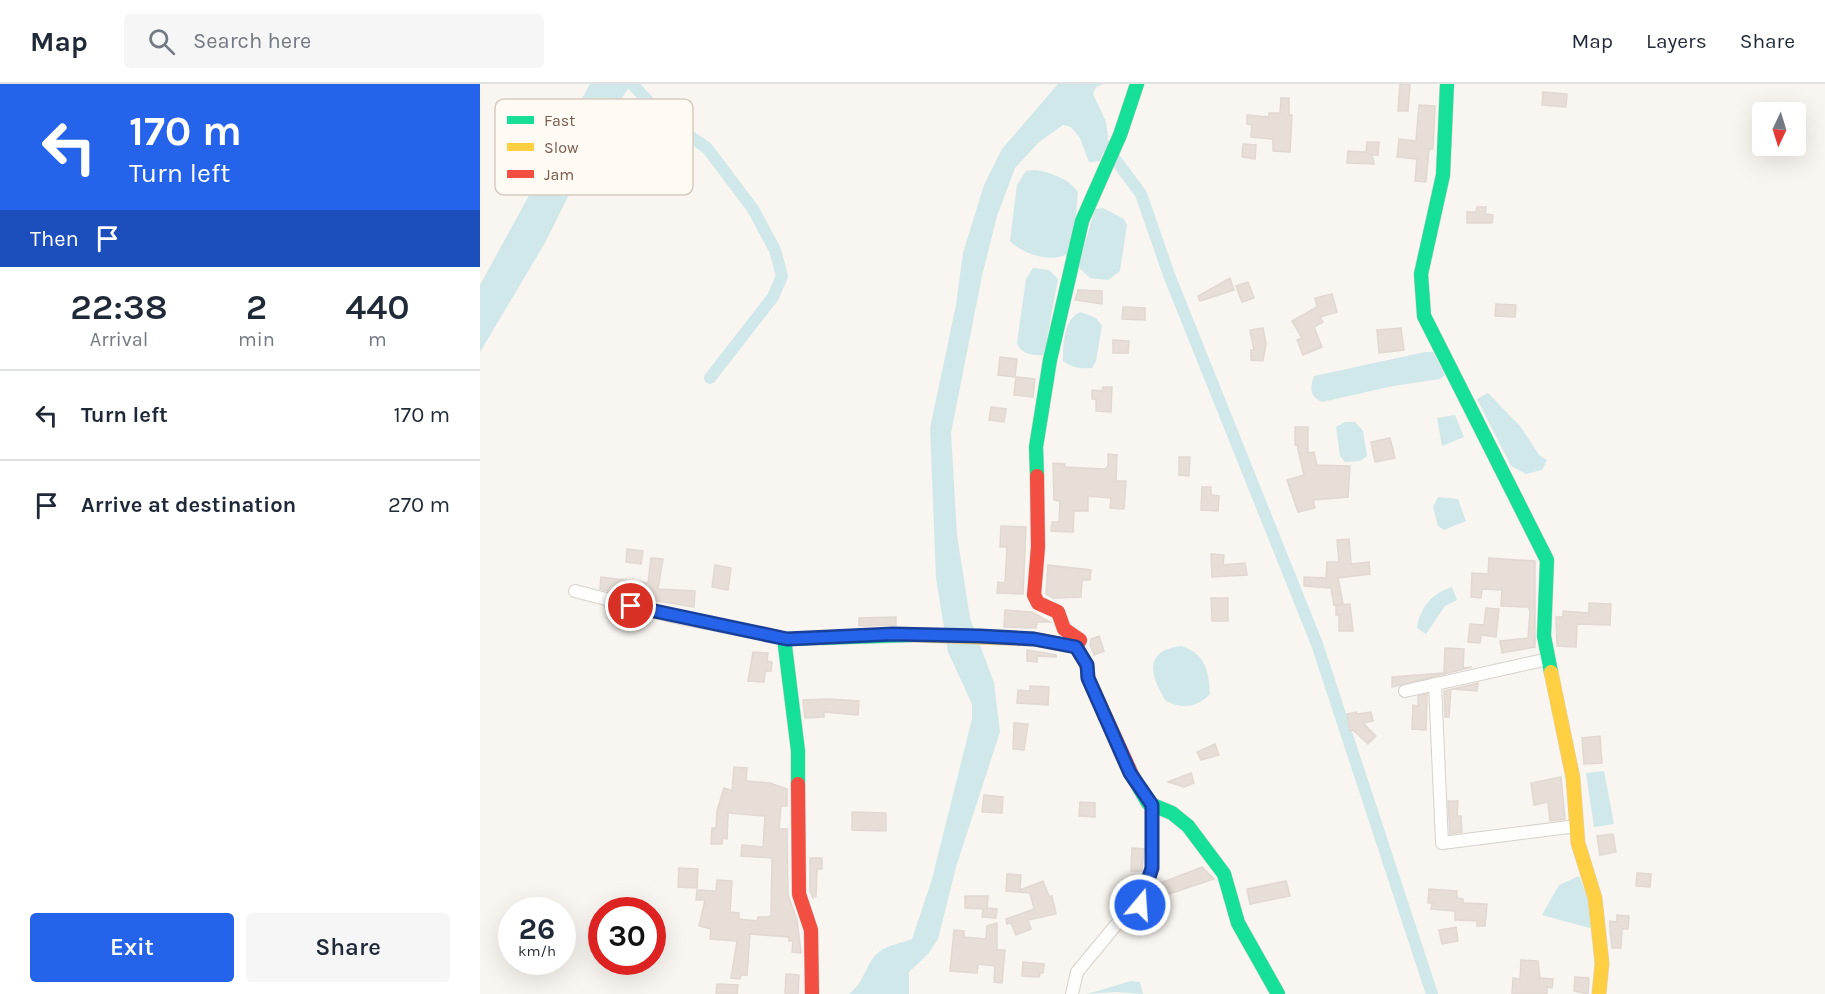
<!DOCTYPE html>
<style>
body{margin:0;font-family:Karla,sans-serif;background:#f6f6f7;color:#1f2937;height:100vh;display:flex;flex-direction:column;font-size:22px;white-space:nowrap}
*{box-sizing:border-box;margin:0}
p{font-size:20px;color:#747a83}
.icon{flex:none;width:33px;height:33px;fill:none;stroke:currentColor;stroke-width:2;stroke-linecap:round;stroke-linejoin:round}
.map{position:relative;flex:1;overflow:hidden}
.side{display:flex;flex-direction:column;background:#fff;width:480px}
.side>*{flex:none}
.banner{background:#2563eb;color:#fff;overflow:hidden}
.needle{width:39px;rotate:184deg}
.fabs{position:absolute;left:1272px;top:18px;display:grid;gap:12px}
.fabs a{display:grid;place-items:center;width:54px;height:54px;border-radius:6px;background:#fff;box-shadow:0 6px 24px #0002;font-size:30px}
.speed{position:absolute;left:18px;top:813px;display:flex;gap:12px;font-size:30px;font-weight:700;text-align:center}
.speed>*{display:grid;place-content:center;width:78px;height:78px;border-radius:50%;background:#fff;box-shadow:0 6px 24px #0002;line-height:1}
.speed small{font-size:15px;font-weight:400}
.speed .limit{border:9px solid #d22;background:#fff;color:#111}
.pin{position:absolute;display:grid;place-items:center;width:51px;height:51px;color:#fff;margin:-26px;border:3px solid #fff;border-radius:50%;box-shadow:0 2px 6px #0007}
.me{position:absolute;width:66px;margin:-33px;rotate:18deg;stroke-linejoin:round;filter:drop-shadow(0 0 4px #0008)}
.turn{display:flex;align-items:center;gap:21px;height:126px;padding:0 30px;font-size:27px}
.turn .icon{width:78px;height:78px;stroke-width:2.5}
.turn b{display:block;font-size:42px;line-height:51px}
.then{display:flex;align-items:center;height:57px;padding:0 30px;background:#0003;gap:12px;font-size:22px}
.eta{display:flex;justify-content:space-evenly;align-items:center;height:102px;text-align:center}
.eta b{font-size:36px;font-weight:600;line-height:42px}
.cta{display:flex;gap:12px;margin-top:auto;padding:12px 30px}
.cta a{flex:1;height:69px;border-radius:6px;background:#2563eb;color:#fff;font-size:24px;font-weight:600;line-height:69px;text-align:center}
.cta a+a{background:#f6f6f7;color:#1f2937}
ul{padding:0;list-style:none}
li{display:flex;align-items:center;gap:18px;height:90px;padding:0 30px;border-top:2px solid #e0e1e3}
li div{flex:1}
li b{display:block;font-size:22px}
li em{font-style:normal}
header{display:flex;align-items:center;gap:36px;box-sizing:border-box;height:84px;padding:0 30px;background:#fff;border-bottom:2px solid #e0e1e3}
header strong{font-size:28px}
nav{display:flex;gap:33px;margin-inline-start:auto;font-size:21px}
.search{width:420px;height:54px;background:#f6f6f7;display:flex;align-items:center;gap:15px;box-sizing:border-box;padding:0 21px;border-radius:6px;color:#747a83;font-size:22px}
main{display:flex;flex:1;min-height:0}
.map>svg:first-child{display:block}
</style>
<header>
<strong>Map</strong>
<div class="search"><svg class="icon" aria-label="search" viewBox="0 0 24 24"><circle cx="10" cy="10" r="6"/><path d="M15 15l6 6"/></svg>Search here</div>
<nav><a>Map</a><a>Layers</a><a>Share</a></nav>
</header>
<main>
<section class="side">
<div class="banner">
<div class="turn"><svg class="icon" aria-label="left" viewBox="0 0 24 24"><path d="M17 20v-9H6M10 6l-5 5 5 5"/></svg><div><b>170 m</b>Turn left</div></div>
<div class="then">Then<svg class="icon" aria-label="arrive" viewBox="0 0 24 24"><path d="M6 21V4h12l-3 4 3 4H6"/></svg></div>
</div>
<div class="eta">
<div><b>22:38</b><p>Arrival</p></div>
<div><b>2</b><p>min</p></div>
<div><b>440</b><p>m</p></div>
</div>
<ul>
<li><svg class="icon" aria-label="left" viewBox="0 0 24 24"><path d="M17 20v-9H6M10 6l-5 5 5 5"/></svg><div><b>Turn left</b></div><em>170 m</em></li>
<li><svg class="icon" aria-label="arrive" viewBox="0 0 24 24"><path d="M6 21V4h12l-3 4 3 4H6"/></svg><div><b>Arrive at destination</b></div><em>270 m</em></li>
</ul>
<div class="cta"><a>Exit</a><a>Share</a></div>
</section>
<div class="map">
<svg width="1345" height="910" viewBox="0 0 1345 910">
<rect width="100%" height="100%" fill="#f9f5f0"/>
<path fill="#d0e8ea" d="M110,0h41l-30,46 -56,113 -65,109v-67z
M578,0h45l-7,3 -3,7 13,28 2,15 -8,24 -11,1 -9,-24 -9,-11 -8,-2 -24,17 -24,26 -18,48 -15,60 -31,157 6,102 13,83 24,65 6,49 -44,135 -18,72 -10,15 -19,18v22h-60c17,-13 17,-33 31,-43 8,-6 22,-8 32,-12l20,-60 40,-160v-15l-24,-52 -12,-74 -6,-150 26,-123 7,-52 21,-68 18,-36z
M555,86c16,2 34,9 43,22l-3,32 -8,30c-16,9 -45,0 -57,-13l7,-56 9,-14z
M623,124l21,11 3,6 -7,46 -12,9 -18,-2 -12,-11 17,-58z
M553,184l16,2 9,9 -14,76c-11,1 -23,-1 -27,-12l9,-64z
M601,228l15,6 6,8 -6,35 -4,7c-12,1 -19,0 -29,-7 0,-16 1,-44 18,-49z
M945,268h8l12,23 -5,4 -47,7 -71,16c-13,-6 -12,-14 -8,-26z
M1008,309l32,33 19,29 8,5 -5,10 -16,4 -15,-8 -34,-67z
M975,331l9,22 -22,9 -5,-28z
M865,338h10l8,9 4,25 -7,5 -15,1 -5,-6 -4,-29z
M958,413l20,2 8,22 -22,9 -6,-4 -5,-19z
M972,503l5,13 -12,6 -19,28 -9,-6c4,-22 14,-34 35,-41z
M701,562c24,7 28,25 29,48 -13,14 -28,15 -44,7 -16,-25 -23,-50 15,-55z
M1124,687l10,53 -20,3 -8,-54z
M1099,792l18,45 -4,8 -51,-14 17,-30z
M651,897l9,1 3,12 -27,-2 -29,2z"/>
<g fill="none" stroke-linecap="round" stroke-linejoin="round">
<path stroke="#d0e8ea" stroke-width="12" d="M152,0l33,35 42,29 46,61 22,41 7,26 -9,21 -63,81
M615,48l46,62 28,81 148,369 115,350"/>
</g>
<path fill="#e6ded7" stroke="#e2d8d2" stroke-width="1.5" d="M920,0h10l-2,27h-10z
M1063,8l24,2 -1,13 -24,-2z
M801,14h8v17h3l-2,37 -17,-1v-12l-22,-2 1,-12 -5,-1v-9l22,2v-4h11z
M939,21l16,1 -2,43h-4l-3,33 -11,-1 2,-22 -20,-2 2,-18 17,2z
M887,58h12l-1,13h-6l2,9 -27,-1 1,-12 18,1z
M763,60l13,1 -1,14 -13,-2z
M997,123h9l-1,7 8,1 -1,8h-25v-11h9z
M750,194l4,12 -34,11 -2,-5z
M768,198l6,16 -12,4 -6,-16z
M598,206l24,1v13l-27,-4z
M852,210l5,18 -17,5 3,5 -9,5 8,20 -19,8 -6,-15 5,-2 -10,-17 25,-14 -2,-9z
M1016,220l20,1 -1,12 -20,-1z
M643,223l22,1v12l-23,-1z
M783,244l3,16 -3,17 -12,-1v-10h3l-4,-20z
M921,244l3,22 -25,3 -2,-23z
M633,256l16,1 -1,12h-15z
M520,273l17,2 -2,18 -17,-2z
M536,293l19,2 -2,18 -19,-2z
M623,303h9l-1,25 -15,-1v-12h-4v-9l10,1z
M511,323l15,2 -2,13 -15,-2z
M815,343h13v26l6,-1 3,13 33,1 -2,31 -35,3 2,8 -17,4 -11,-32 17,-5 -7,-30h-2z
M910,354l5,20 -20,4 -4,-20z
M628,370l9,1 -1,26h10l-2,28 -14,-1 1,-10 -23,-2v15h-14l-1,21 -22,-1 1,-9h7l1,-21 -6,-1 -1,-37 12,1v3l40,2 3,-3z
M699,373h11l-1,19 -10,-1z
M722,403h9v8l8,1 -1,15 -17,-1z
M521,442l25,1 -3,67 -26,-1 1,-11 7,1 2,-36h-7z
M869,455l2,25 18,-2 1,12 -32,4 5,25 -9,2 -3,-17 -27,-2v-9l22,1 1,-16h12l-2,-22z
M147,465l16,2 -2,13 -15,-2z
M731,470l13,1 -1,10 22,-2 2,12 -35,2z
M171,474l12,1 -5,30 37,2 -1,16 -48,-8v-2l-6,-1v-3h-25l-15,-4 1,-12 47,6z
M1009,474l46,3v86l-33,6 -2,-12 28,-3 2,-27 -2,-4 -27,-1 1,-16 -20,-1 -1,9 -10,-1 1,-24 16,1z
M235,481l16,3 -3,22 -16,-3z
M568,481l43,5 -1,10h-8l-1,17 -28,1 -7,-4z
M731,514h17v23h-16z
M1109,519l22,1 -1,21 -33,-1 -1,23 -19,-1 -1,-29h7v-6l26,2z
M870,520l3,27h-14v-16h-3v-10z
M1006,524l13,1 -3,28 -15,-2 -1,8 -12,-1 2,-18 14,1z
M525,526l27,2 18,10h-13l-1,6 -32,-1z
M416,533v8l-37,1v-8z
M619,552l5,15 -10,4 -4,-10 1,-6z
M965,564l19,1 -1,19 9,-1 -80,20v-10l52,-4z
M547,566l29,5v2l-19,-1v6l-10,-1z
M273,568l15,1 -1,8 5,1 -1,9h-6l-1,11 -16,-1z
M998,599l-1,8 -26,-2 -2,28h-4l-1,-26z
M550,602l19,1 -1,18 -31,-2 1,-13 12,1z
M947,610l-1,36 -14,-1 1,-24 5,1v-10z
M348,615l31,2 -1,14 -34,-3v5l-19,1 -2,-18z
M876,628l1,2 14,-2 2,9 -10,2 13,13 -8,8 -15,-14 -3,1 -3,-17z
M534,639l14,1 -4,26 -11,-1z
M1120,652l2,27 -18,1 -2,-26z
M735,660l4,11 -18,5 -4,-8z
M254,683l13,1 -1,13 24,2 17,6v17h-6l-2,23h8l1,66 9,25 4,33 -9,-1 1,-11h-4v-4l-39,-3 -3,41h-6l-1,4 -9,-1 6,-37 -27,-2 1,-10 -12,-3 6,-26h-9l1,-10 19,1 1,-11 15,1 -2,31 9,1v6l18,2 1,-4h11l2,-2 1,-57 -31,-2 1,-11 21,2 2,-31 -37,-3 -1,26 -4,-1 -1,6h-11l1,-16h4l1,-17 7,-23 8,3z
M711,689l3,10 -10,4 -16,-5z
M1081,693l4,42 -15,2 -2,-19 -14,3 -3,-22z
M504,711l19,2 -1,16 -20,-1z
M968,717h10l-1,15h4l1,16 -12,2z
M600,718l15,1v14l-16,-1z
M372,728l34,1v18l-34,-1z
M1133,750l3,18 -16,3 -3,-19z
M652,764l12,1 -2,22h-11z
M330,774h12v11h-5l-1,27 -3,2 -3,-7z
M722,783l12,12 -63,21 4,-15z
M199,784l19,1 -1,19 -19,-1z
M1157,789l14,1 -1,13 -14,-1z
M527,790l14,1 -1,15 23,-9 6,15h3l4,18 -28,6 3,9 -15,6 -5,-12 -4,1 -1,-5 28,-10 -4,-16 -24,-2z
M806,797l4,15 -40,8 -3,-15z
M949,805l28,2v7l6,1v4l24,1 -2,22h-8v-5l-22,-1v-9l-24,-2 1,-6h-4z
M485,812h23l-1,12 10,1 -1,9 -14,-1 1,-8 -18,-1z
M1137,831l12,1 -1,13h-6l-1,19h-9l-2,-17v-10l7,1z
M517,839v27h8l-3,33 -8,-1 1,-16 -17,-2 -1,9 -27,-2 4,-41 10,1v6l22,2 1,-13z
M976,843l2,14 -16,3 -3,-14z
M1041,876l17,1 2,17 13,1 -1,9 -5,-1v7h-35l1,-16 7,1z
M543,878l21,2 -1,9h-3l-1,4 -17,-1z
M306,890l13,1 -1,19h-13z
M1095,893l14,1 -1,16 -14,-3z
M237,900l21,1 -1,9h-21z"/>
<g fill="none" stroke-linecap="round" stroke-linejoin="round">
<defs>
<path id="street" d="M95,507l100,26 112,22
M955,600l7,159 135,-17
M925,607l143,-32
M592,910l5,-22 38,-46 25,-21 12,-37v-63"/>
<path id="fast" d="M967,0l-4,91 -22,99 3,42 123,244 -3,76 7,36
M557,392l-1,-29 14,-87 32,-139 38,-86 17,-51
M654,695l14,24 24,10 16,13 36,48 14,49 40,71
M318,700v-33l-13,-105 2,-7 126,-4"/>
<path id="slow" d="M433,551l121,4 42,8
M1071,588l22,106 5,65 17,55 7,65 -3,31"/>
<path id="jam" d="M557,392l1,71 -4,48 4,8 20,9 6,17 16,11 -4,7 11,18 1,13 46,101
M318,700l1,110 12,36 1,64"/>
</defs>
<use href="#street" stroke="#d7d1cb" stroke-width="14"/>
<use href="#fast" stroke="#d9d2cb" stroke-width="15"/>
<use href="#slow" stroke="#d9d2cb" stroke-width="15"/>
<use href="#jam" stroke="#d9d2cb" stroke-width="15"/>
<use href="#street" stroke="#fefefd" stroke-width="12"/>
<use href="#fast" stroke="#16e098" stroke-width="14"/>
<use href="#slow" stroke="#ffcf43" stroke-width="14"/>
<use href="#jam" stroke="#f24e42" stroke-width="14"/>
</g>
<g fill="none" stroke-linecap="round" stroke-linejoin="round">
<defs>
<path id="route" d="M151,522l156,33 106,-5 87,2 54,3 42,8 11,18 1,13 42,95 22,32v63l-12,37"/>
</defs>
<use href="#route" stroke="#184099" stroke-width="15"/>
<use href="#route" stroke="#2563eb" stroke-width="10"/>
</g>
<rect x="15" y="15" width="198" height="96" rx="9" fill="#fffaf3" stroke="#d7cbc1" stroke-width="1.5"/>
<rect x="27" y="32" width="27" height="8" fill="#16e098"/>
<rect x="27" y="59" width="27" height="8" fill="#ffcf43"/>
<rect x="27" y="86" width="27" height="8" fill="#f24e42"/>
<g font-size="16" fill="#7a5c4d">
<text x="64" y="42">Fast</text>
<text x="64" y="69">Slow</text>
<text x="64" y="96">Jam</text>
</g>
</svg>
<div class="fabs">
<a><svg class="needle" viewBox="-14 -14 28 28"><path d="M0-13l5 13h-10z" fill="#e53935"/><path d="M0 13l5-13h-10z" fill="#747a83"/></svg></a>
</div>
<div class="speed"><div>26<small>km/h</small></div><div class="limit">30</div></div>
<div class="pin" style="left:151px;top:522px;background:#d93025"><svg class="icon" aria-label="arrive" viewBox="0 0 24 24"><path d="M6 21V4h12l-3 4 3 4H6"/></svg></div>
<svg class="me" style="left:660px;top:821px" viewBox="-20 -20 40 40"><circle r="17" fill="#2563eb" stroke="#fff" stroke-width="3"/><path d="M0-11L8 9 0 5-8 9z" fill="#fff"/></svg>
</div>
</main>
